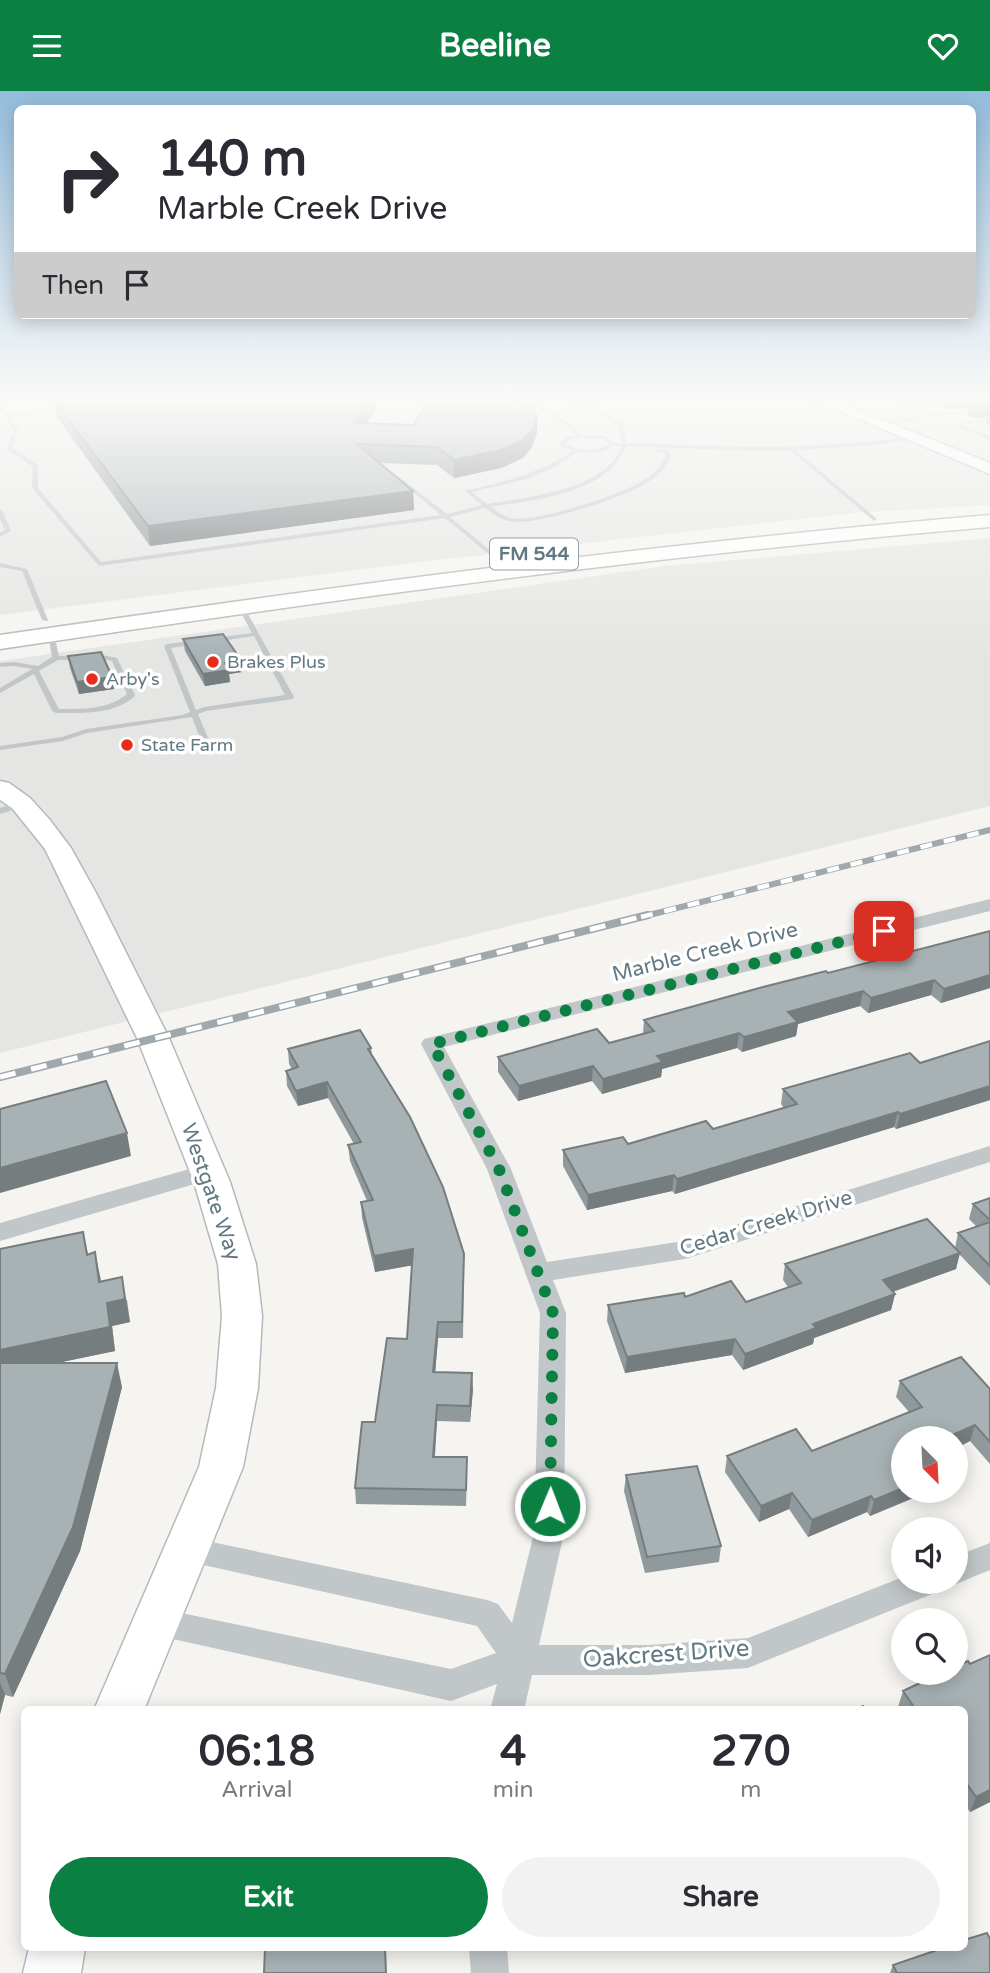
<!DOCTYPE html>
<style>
body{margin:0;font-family:"Varela Round",sans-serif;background:#f2f2f3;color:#2b2b33;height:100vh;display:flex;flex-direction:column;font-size:26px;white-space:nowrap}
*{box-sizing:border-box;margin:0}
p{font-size:23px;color:#7c7c81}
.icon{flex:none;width:38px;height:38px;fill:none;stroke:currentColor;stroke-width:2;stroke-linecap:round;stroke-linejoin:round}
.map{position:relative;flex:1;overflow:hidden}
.drawer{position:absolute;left:21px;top:1615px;width:947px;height:245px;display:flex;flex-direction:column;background:#fff;border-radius:10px;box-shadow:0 4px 18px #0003}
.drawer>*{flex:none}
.hud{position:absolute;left:14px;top:14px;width:962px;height:214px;border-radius:10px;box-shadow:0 4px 18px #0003;background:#fff;color:#2b2b33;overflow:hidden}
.needle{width:46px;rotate:156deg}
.controls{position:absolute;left:891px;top:1335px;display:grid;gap:14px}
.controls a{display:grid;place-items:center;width:77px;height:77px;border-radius:50%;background:#fff;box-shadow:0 4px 18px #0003;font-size:35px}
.pin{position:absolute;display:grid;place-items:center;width:60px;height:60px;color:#fff;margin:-30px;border-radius:14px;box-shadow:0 4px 10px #0006}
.me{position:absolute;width:77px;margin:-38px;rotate:1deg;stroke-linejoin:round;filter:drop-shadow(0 0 5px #0008)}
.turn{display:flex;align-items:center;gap:24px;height:147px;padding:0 28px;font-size:32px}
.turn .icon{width:91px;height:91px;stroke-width:2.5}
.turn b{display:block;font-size:49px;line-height:60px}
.then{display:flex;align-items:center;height:66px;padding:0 28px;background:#0003;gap:14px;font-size:26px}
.eta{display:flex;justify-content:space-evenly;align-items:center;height:119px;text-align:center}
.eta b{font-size:42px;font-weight:800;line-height:49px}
.button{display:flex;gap:14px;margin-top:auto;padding:14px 28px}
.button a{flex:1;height:80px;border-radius:42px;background:#0b8043;color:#fff;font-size:28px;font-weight:800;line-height:80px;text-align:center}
.button a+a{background:#f2f2f3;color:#2b2b33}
header{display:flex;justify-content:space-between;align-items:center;height:91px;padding:0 28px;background:#0b8043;color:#fff;font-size:32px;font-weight:800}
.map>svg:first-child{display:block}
</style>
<header><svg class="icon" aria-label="menu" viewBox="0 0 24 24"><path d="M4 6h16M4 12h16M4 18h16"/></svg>Beeline<svg class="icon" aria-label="heart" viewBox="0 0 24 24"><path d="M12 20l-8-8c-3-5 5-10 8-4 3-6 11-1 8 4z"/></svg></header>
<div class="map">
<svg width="990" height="1882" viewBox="0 0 990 1882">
<rect width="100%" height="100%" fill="#f5f4f0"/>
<path fill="#e5e6e4" d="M0,305h990v109l-137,8 -425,48 -428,54z
M990,447v268l-990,247v-392l665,-95z"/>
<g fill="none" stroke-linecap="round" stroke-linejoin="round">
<defs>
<path id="secondary" d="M804,305h19l167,67v11z
M0,690l9,2 21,15 19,21 22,29 25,45 73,145 61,144 26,82 6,52 -4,72 -15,79 -99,243h-50l105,-243 17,-79 6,-72 -4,-52 -24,-82 -57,-144 -92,-189 -33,-41 -12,-8z
M29,1857h56l-4,25h-58z"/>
<path id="primary" d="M990,424v12c-332,28 -661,73 -990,122v-14c329,-48 658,-92 990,-120z"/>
</defs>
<use href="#secondary" stroke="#b3babd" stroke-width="3"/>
<use href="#primary" stroke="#b2b8ba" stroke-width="3"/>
<path fill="#c1c6c8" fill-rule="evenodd" d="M488,305l27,3 26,7 22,12 17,17 25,1 9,7h8l-4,-18 -28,-18 -32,-11c24,0 44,15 64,27l5,20c96,4 191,8 287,-7l3,2 -41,7 -81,5 81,68 1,1 -3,2 -83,-70 -65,-1 -99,-4c-4,6 -7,13 -12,19 -30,31 -83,35 -124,42 6,4 12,9 19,11 23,6 114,-24 134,-38 10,-6 17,-14 21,-24l-1,-4 -10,-1v-2l14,1 3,6c-5,12 -14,21 -26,28 -23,14 -110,43 -136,37 -9,-1 -17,-8 -24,-13l-35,9 49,41v2l-2,1 -52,-43 -346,48 -67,-78 1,-21 -27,-18 8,-19 -14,-21v-5l9,11 58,-7 2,1 -58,9 7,12 -6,18 26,17v23l63,74 340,-47 -46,-37 2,-3 50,39 35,-9 -16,-13v-2c39,-8 74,-17 107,-39l-14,-6 5,-7 12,-3c-17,-18 -37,-28 -60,-33 -10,-2 -20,-3 -28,-6zM579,347l25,1 6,5c-14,9 -30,7 -45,0l3,-4zM614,355h8c-3,4 -5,10 -8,14 -26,32 -89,37 -127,44l-15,-12 55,-13 26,-11 25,-16 17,1 9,-2z
M886,305h6l47,18 51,-5v2l-52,5 -61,9 2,-2 55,-8z
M990,327v2l-28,5 28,11v4l-36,-15z
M0,419l3,2 8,19 -11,6v-4l5,-3 -5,-11z
M0,472l27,6 21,51 -1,1 -5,-1 -20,-49 -22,-4z
M239,515l5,1 50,90 -1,2 -87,12 -8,3 10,24 -4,2 -4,-2 -8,-21 -105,16 -24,8 -63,9v-4l62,-9 24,-8 97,-14 7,-3 -26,-66 3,-2 31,-4 3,2 -3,2 -27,4 25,62 8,-3 81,-12 -31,-59 -40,6 -3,-2 3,-2 38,-5 -14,-26z
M51,541l3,2 5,22 43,-1 15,3 18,37 -1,2c-22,18 -51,16 -78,16l-4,-2 -18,-37 -34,19v-5l32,-19 -18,-3 -14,1v-4l14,-1 24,4 14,-9 -4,-23zM102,568l10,2 15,33c-19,16 -45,15 -68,15l-20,-38 19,-11z
M22,710l4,3 -1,2 -25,8v-6z"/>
<path fill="#c1c6c8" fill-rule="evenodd" d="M990,808v12l-546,136 67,122 36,93 137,-21 306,-95v16l-305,97 -132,21 13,33 -2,220 -25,112h110l99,-7 155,-61v5h39l-5,10 -189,76 -99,7h-117l-8,35h-34l7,-26 -46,17 -305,-68 -5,-10 5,-10 11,-5 294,61 45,-16 -19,-27 -300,-67 -4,-9 4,-9 11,-4 299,63 11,4 14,19 22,-90 6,-220 -53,-144 -66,-125 3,-5z
M207,1073l8,2 4,6 -4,6 -215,63v-18z
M990,1452v27l-34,14 -5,-2h5v-26z
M469,1857h38l2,25h-38z"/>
<use href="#secondary" fill="#fff" fill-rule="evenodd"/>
<use href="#primary" fill="#fff" fill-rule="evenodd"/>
<defs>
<path id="rail-far1" d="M641,826l349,-87"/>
<path id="rail" d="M0,986l648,-162"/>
</defs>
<use href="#rail-far1" stroke="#9fa8ac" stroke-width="6"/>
<use href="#rail" stroke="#9fa8ac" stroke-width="8"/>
<use href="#rail-far1" stroke="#fff" stroke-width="4.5" stroke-dasharray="12" stroke-linecap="butt"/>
<use href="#rail" stroke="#fff" stroke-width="5" stroke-dasharray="16" stroke-linecap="butt"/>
</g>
<path fill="#90999c" d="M92,305h283l1,13 -10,15 171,9 -5,14 -9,11 -22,10 -47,10 -17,-13 -57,-2 33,28 1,19 -264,36 -93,-129 -3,-17z
M909,305h81v29l-4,-2 2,-6 -14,1 -7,-2 2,-8 -25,1z
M183,548l59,33 -13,2 1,8 -25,4 -20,-35z
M68,565l46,33 -35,5 -9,-26z
M990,840v57l-49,15 -10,-8 -63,18 -8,-7 -62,18 -2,12 -54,16 -5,-4 -75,21 -1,8 -59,17 -10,-13 -74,20 -20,-29v-15l111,-14 34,-9 1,-14 184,-47z
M990,950v59l-94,29 -2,-2 -219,67 -3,-3 -85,19 -24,-44v-16l65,-6 85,-15 71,-21 -3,-4 2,-15 137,-26z
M371,957l1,7 92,215 -1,68h-25l-3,34 38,17 -3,33 -33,-1 -2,36 32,16 -1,33 -110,-2 -1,-16 20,-66 32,-83 5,-74 -37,7 -13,-54 -1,-16 6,-1 -17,-40 -2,-16 6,-1 -26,-46 -30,8 -11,-20 -1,-15 6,-2 -3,-5 -1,-15z
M990,1107v88l-31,-32 -3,15 -63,23 2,2 -4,16 -77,28 -1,6 -70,26 -11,-15 -107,18 -18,-52 1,-16 77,-8 61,5 42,-15 -5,-7 2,-16 170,-16 3,-15 19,-6 -8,-8 4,-15z
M83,1141l5,22 12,22 1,5 26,19 3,22 -18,4 3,25 -59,12 66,24 -42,164 -67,146 -8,-2 -5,19v-465z
M900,1290l90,8v75l-20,-23 -14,7v-9h-53v52h27l-60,25 -3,-4 -59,25 -19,-28 -30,13 -34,-50 2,-16 85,-5 97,-39 -13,-15z
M626,1384l95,71 -2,16 -74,11 -21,-82z
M970,1573l20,138 -20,10 -6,-9v-93h-64l-2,-3 5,-16z
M893,1874l97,8h-100z"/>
<path fill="#767d7f" d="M372,305h3l1,13 -21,32 -1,-18z
M990,309v7l-2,10 -14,1 3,-16z
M537,325v17l-5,14 -9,11 -22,10 -47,10v-18z
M413,400l1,19 -264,36 -2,-20z
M241,569l1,12 -13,2 1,8 -25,4 -2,-12 22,-11z
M112,586l2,12 -35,5 -2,-12z
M990,884v13l-49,15 3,-14z
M934,889l-3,15 -63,18 3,-15z
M863,900l-3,15 -62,18 -2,12 -54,16 2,-15 44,-25z
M739,942l-2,15 -75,21 -1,8 -59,17 1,-15 54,-23z
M593,975l-1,15 -74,20 1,-15z
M327,991l1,16 -30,8 -2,-15z
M990,995v14l-94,29 4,-15z
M898,1021l-4,15 -219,67 2,-15z
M127,1042l4,23 -131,37v-25z
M674,1084l-2,16 -85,19 1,-15z
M413,1158l1,16 -39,7 -1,-16z
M95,1161l5,24 4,29 -5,-23z
M960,1162l-4,16 -76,27 3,-16z
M122,1186l8,45 -18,4 3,25 -115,24v-25l107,-47z
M895,1203l-4,16 -77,28 -1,6 -70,26 2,-16 68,-30z
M438,1231v16l-4,50 -1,-16z
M735,1248l-3,16 -107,18 2,-16z
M117,1272l5,24 -42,164 -67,146 -8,-23z
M472,1282l1,16 -3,33v-16z
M437,1314v16l-4,52v-16z
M975,1334l-5,16 -14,7v-9h-13z
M903,1397v3h27l-60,25 4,-16z
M792,1402l-3,16 -30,13 2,-16z
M871,1405l-4,16 -59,25 4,-17z
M0,1591l5,13 -5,19z
M990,1699v12l-20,10 6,-15z"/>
<path fill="#a8b2b5" stroke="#767d7f" stroke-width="2" d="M92,305h280l-18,27 60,2 16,-29h75l19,7 9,7 4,6 -5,14 -9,10 -22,10 -47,10 -17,-13 -80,-3 56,47 -265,35 -94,-126z
M990,307v2l-13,2 -7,-3z
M223,543l18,26 -16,3 4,7 -26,4 -20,-35z
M101,561l11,25 -35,5 -9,-26z
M990,840v44l-46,14 -10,-9 -63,18 -8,-7 -75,21 10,10 -54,15 -5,-4 -82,23 6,6 -60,17 -10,-13 -74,20 -21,-29 99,-28 12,14 45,-12 -10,-11 119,-33 63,-16 2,2z
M360,939l11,18 -3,1 42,68 33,70 21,67 -2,68h-24l-5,50 39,1 -2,33 -33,-1 -4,52h34l-1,33 -111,-2 7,-66h13l12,-84 20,1 6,-90 -39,7 -13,-54 12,-2 -25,-55 13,-3 -34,-60 -31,9 -10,-20 12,-4 -10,-18z
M990,950v45l-90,28 -2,-2 -221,67 -3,-4 -86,20 -25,-45 60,-13 5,7 78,-23 7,8 84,-25 -14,-15 127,-36 10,10z
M106,990l21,52 -127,35v-59z
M990,1107v22l-17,-16z
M927,1128l33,34 -77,27 12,14 -82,30 3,4 -71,26 -10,-15 -108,18 -19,-52 76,-12 1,4 46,-16 15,21 55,-19 -16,-19z
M990,1131v44l-32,-33z
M83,1141l4,23 8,-3 4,30 23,-5 3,22 -18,4 3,24 -110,23v-101z
M961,1266l29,32v53l-15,-17 -32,14h-40v49l-29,12 -3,-4 -59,24 -20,-27 -31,13 -34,-50 69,-27 16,22 110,-44 -22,-26z
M0,1272h117l-44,164 -68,147 -5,-1z
M697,1375l24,80 -74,11 -21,-82z
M990,1564v135l-14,7 -12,-17v-70h-48l-13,-19 38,-18h15v-7l12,-5 2,3z
M863,1615l2,4h-10z
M987,1842l3,6v34h-93l-4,-8 50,-17h21v-8z
M265,1857h120l1,25h-122z"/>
<linearGradient id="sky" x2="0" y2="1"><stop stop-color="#94bcdc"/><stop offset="0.54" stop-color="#fafaf8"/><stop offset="1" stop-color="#fafaf8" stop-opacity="0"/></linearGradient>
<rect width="990" height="568" fill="url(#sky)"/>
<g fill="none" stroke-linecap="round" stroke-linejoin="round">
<path stroke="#0b8043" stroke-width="12" stroke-dasharray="0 21.6" d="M550,1415l3,-193 -54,-144 -67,-125 452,-113"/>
</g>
<g fill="#eb2b1a" stroke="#fff" stroke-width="2.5">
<circle cx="213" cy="571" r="7"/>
<circle cx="92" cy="588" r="7"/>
<circle cx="127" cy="654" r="7"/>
</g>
<g text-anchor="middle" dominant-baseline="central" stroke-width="7" stroke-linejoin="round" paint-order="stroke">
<g font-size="18" fill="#627983" stroke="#fff" text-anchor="start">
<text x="227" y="571">Brakes Plus</text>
<text x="106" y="588">Arby's</text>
<text x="141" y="654">State Farm</text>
</g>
<rect fill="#fff" stroke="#91a1a8" stroke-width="2" x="490" y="447.5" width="88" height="31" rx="5"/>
<g font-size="19" font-weight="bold" fill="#627983">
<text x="534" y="463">FM 544</text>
</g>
<g font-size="21" fill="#627983" stroke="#fff">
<text transform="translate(705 861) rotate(-14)">Marble Creek Drive</text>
<text transform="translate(211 1101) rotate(71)">Westgate Way</text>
<text transform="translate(766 1132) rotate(-17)">Cedar Creek Drive</text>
</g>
<g font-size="24" fill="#627983" stroke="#fff">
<text transform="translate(666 1563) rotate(-4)">Oakcrest Drive</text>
</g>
</g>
</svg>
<div class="controls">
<a><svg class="needle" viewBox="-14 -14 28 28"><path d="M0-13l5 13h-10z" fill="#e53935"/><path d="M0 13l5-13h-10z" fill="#7c7c81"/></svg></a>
<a><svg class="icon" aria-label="sound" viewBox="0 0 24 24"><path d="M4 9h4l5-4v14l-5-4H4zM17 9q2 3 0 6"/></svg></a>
<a><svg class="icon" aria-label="search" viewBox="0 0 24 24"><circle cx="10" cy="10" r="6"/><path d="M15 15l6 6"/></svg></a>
</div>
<div class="pin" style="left:884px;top:840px;background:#d93025"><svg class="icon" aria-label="arrive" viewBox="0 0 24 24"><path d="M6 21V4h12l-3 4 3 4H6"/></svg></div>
<svg class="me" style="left:550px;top:1415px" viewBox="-20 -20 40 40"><circle r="17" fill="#0b8043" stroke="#fff" stroke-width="3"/><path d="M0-11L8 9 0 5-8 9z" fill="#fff"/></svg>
<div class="hud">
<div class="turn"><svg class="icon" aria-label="right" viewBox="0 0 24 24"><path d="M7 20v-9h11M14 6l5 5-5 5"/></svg><div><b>140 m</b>Marble Creek Drive</div></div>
<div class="then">Then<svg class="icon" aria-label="arrive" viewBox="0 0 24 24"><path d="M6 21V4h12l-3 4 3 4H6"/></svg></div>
</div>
<section class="drawer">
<div class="eta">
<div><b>06:18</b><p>Arrival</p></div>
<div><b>4</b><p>min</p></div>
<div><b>270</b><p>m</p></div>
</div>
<div class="button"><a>Exit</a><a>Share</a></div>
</section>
</div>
